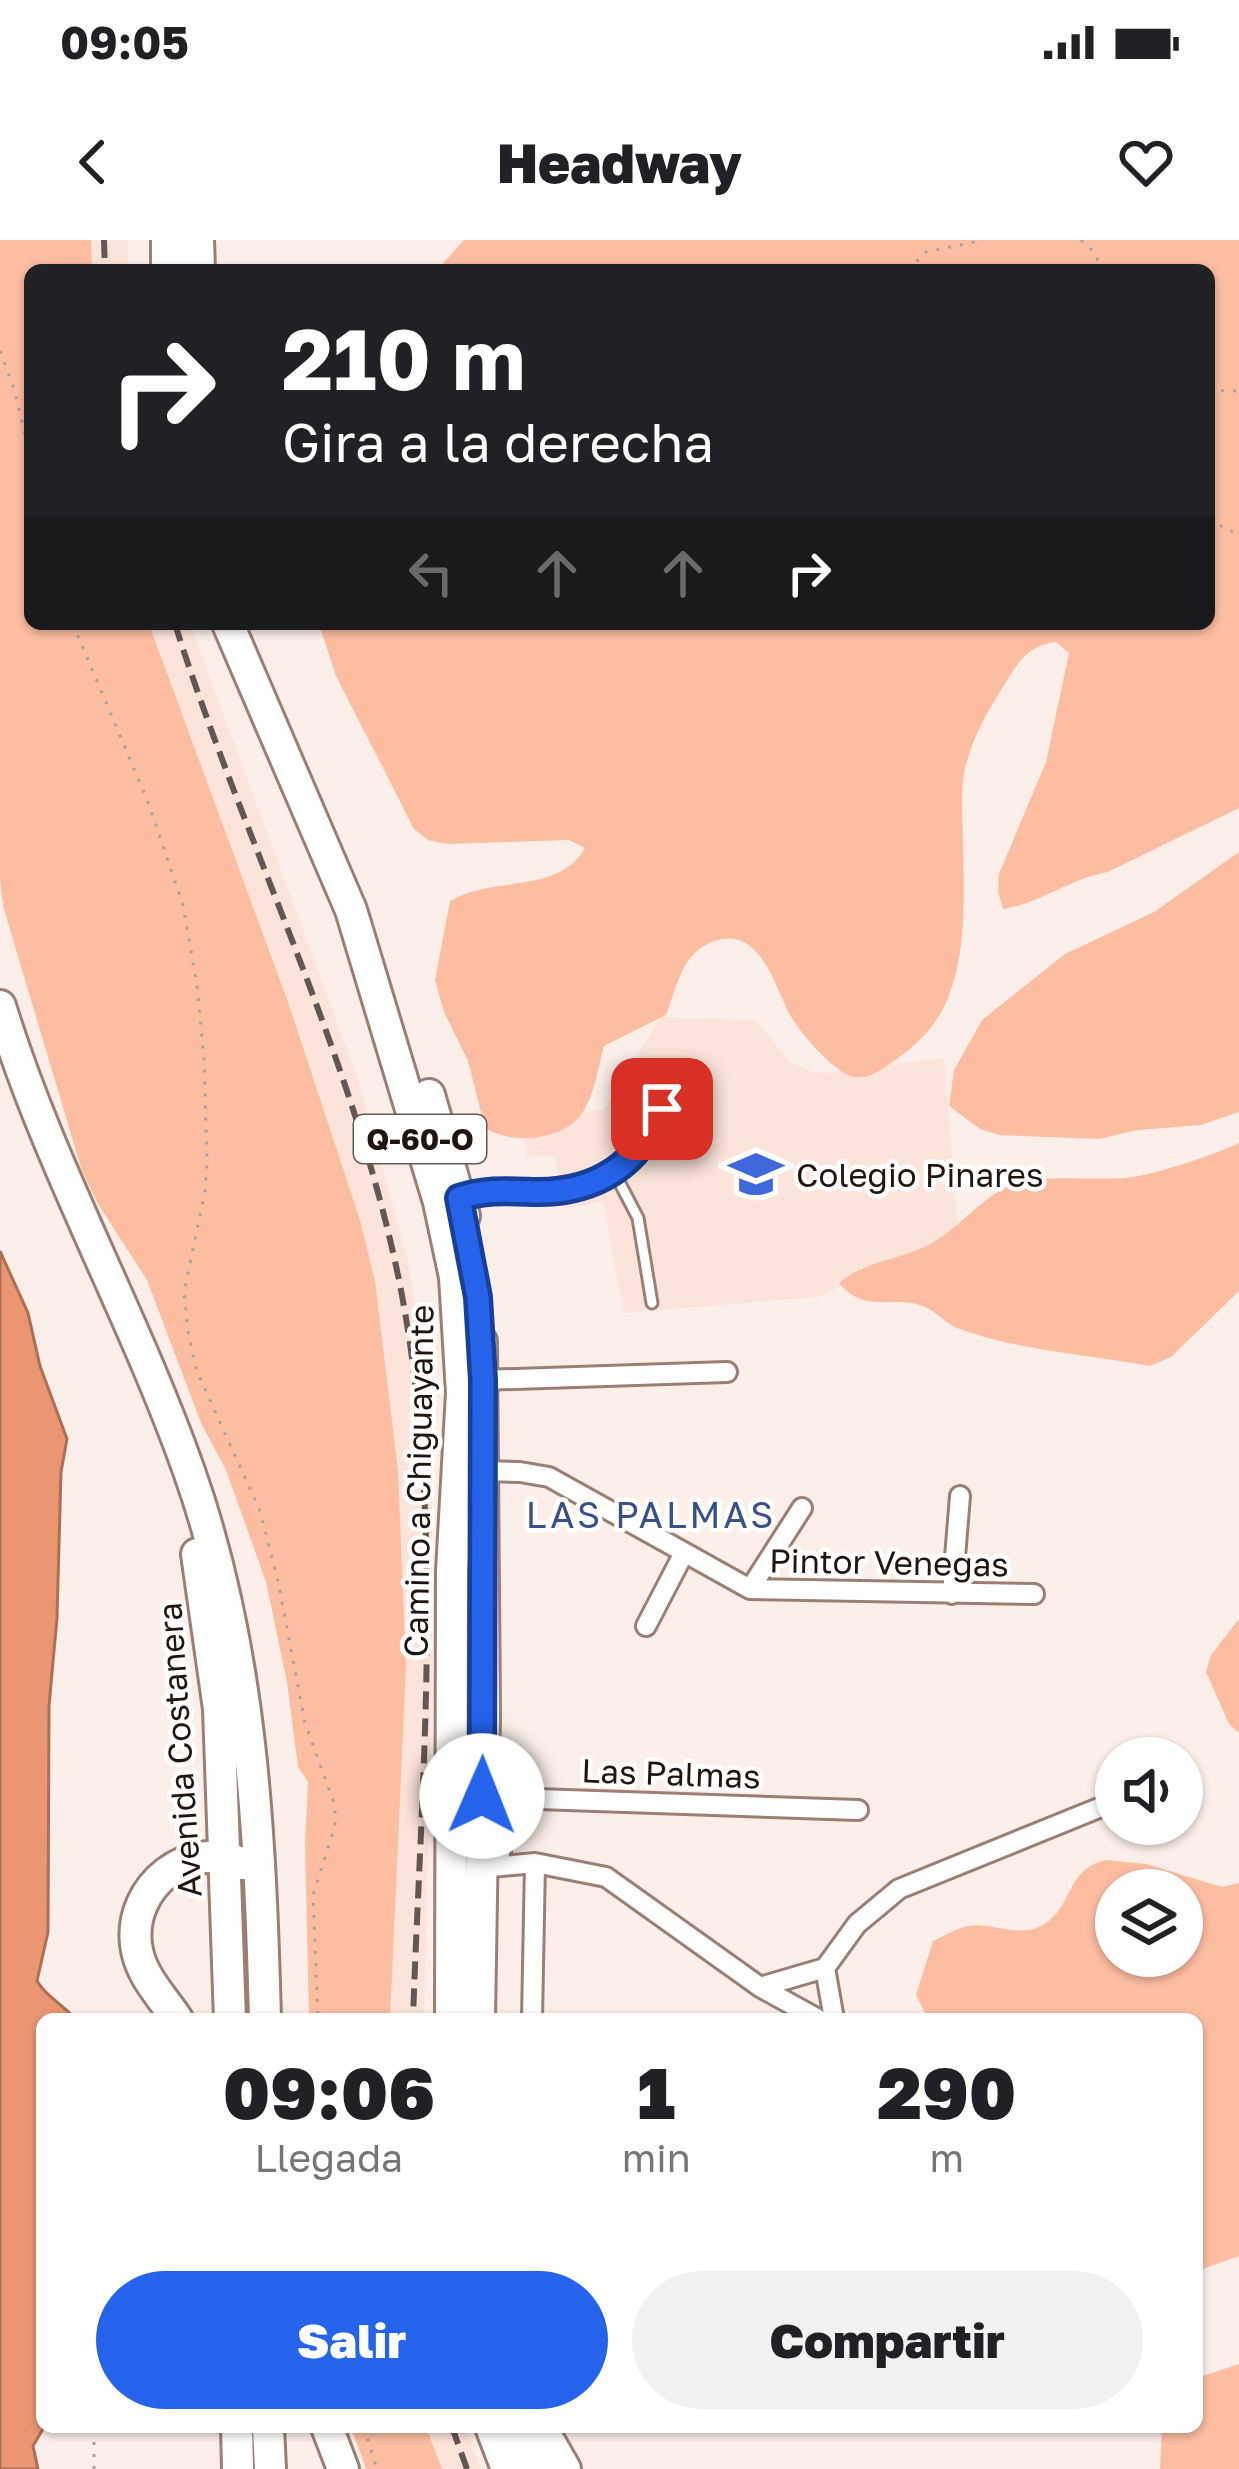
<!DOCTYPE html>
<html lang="es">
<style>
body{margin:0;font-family:"Golos Text",sans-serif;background:#f2f2f2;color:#202124;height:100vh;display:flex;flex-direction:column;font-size:45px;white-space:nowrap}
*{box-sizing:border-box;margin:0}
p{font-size:39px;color:#757577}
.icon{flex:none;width:66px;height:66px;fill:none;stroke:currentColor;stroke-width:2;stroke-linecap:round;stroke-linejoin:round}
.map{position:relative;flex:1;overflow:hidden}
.side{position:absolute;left:36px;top:1773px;width:1167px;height:420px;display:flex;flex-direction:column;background:#fff;border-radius:18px;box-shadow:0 3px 9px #0004}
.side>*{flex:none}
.banner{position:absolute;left:24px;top:24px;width:1191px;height:366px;border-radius:18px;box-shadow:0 3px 9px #0004;background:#202124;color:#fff;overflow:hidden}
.buttons{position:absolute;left:1095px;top:1497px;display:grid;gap:24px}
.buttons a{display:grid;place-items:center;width:108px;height:108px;border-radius:50%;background:#fff;box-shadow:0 3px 9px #0004;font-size:60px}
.pin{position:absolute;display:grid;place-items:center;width:102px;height:102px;color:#fff;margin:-51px;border-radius:24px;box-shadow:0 6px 18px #0006}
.me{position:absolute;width:132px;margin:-66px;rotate:1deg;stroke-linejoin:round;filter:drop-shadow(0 0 9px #0008)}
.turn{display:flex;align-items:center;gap:42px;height:252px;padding:0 60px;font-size:54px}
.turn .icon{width:156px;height:156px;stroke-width:2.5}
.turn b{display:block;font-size:84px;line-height:102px}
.lanes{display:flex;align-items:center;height:114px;padding:0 60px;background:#0003;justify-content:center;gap:60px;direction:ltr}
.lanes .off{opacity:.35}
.eta{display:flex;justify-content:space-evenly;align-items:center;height:204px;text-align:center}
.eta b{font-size:72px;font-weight:800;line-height:84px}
.cta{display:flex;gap:24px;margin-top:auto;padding:24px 60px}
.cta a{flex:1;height:138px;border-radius:72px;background:#2563eb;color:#fff;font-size:48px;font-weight:800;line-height:138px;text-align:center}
.cta a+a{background:#f2f2f2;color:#202124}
.status{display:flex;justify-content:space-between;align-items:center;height:84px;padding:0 60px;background:#fff;direction:ltr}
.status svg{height:33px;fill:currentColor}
header{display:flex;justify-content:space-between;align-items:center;height:156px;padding:0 60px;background:#fff;font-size:54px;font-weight:800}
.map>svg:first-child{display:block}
</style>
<div class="status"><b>09:05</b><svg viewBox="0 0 49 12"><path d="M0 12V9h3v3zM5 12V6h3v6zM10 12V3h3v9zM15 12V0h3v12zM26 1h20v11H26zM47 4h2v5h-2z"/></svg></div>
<header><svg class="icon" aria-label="back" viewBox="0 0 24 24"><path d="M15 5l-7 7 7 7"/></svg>Headway<svg class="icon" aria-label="heart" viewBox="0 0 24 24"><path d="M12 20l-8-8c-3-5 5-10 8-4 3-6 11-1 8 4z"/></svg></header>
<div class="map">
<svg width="1239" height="2229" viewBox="0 0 1239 2229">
<rect width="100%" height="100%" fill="#fcefea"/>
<path fill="#fce4da" d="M91,0h37v30h-36z
M149,384h41l168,455 51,186 18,128 5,83v203l-8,340h-34l16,-351 -31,-387 -15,-61 -72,-218z
M661,777l95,3 33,42 29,12 126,-16 14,172 -140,67 -194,16 -21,-111 -39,6 -9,-52 -28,1 -5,-32 82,-16z
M426,2187h39l16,42h-39z"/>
<path fill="#fdbda1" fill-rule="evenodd" d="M0,0h91l1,30h-62v354h119l139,378 72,218 15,61 23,190 8,197 -16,351h-81l-4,-176 3,-61 -10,-15 -11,-85 -21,-100 -40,-112 -25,-47 -54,-143 -49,-76 -16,-33 -79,-265 -3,-26z
M464,0h775v568l-131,64c-38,6 -68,32 -105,37l-5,-17 1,-18 47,-112 23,-109 -13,-11c-30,4 -38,21 -53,45 -14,22 -29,48 -36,74 -8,26 -4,55 -4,82 1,49 4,109 -15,155 -13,31 -33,49 -60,67 -10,7 -21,14 -33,12 -19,-2 -56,-45 -65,-62 -14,-26 -28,-83 -68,-76 -39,8 -44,44 -56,76l-62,31c-6,21 -9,47 -21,66 -19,29 -71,33 -98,16l-17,-67 -24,-49 -9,-32 15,-79c42,-26 109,-6 135,-53l-16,-8 -122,4 -19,-4 -14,-11 -78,-153 -17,-52h890v-354h-772z
M1239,612v260l-38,13 -63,5 -39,9 -100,-4 -19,-6 -31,-23 5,-36 28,-50 83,-66 89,-42z
M1239,903v148l-68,66 -21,9c-61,-11 -136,-16 -193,-38 -12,-5 -20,-16 -32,-21 -32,-14 -58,9 -86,-24 27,-23 62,-23 93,-40 35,-20 57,-58 99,-63 31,-4 63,0 93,-2 24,-1 93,-24 115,-35z
M1239,1379v114l-10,-9 -23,-52 5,-17z
M1107,1620l39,4 76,23 17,-4v373l-42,15v-252h-269l-12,-24 17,-54c10,-4 23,-13 35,-15 25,-4 50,13 75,-1 31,-18 22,-57 64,-65zM1182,1650v66h-66v-66z
M1239,2124v105h-79l2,-42h35v-49z
M351,2187h75l16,42h-76z"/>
<path fill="#ea9672" stroke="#ad6f55" stroke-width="3" d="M0,1011l28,62 12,53 27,73 -6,33 -4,146 -8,88 -1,226 -11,49c9,16 26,23 38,38h-33l2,408 -11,19 5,23h-38z"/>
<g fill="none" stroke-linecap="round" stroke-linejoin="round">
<defs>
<path id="service" d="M615,934l23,44 14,85
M465,956c72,-26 125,28 181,-59 10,-15 18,-26 15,-44"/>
<path id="minor" d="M204,0l1,30
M483,1140l244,-8
M484,1231l36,1 29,5 201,112 284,5
M750,1349l52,-81
M952,1354l8,-98
M646,1386l38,-73
M482,1557l376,13
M488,1565c14,22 22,42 3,63
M481,1628l54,-5 71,14 154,110 58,32
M825,1728l9,51
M760,1747l65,-19 32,-44 42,-35 217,-88
M532,1779l3,-156"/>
<path id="primary" d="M167,0v30
M188,0l1,30
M228,384l123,286 88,292 16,75 7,116 -10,178 -1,448
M0,766c49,160 133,307 189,465 63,178 71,361 76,548
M429,855l35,121
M197,1314l22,155 11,310
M177,1779c-16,-24 -38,-45 -41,-75 -7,-57 53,-106 107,-80
M479,1779l5,-304 -3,-374
M237,2187l1,42
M268,2187l2,42
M327,2187l16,42
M491,2187l16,42
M514,2187l23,42
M541,2187l24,42"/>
</defs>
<use href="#service" stroke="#9c7f74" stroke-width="15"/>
<use href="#minor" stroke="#9c7f74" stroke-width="24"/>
<use href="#primary" stroke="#9c7f74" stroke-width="36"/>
<path stroke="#aea19d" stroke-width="3" stroke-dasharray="3 9" stroke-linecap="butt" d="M1081,0l12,11 10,19
M908,30l18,-18 58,-12
M0,111l14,38 16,65
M1209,150l30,1
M1209,280l30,15
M73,384l75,178 35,103 14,80 7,74 3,102 -2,30 -21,101 4,39 8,38 64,142 18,70 27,142 30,83v20l-22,69 5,124
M437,384h9
M364,2187l13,42
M94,2229v-42"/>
<use href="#service" stroke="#fff" stroke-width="9"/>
<use href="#minor" stroke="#fff" stroke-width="18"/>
<use href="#primary" stroke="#fff" stroke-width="30"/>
<path stroke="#635753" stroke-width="6" stroke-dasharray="18 9" stroke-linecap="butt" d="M104,0l1,30
M175,384c70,222 179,432 225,661 46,235 21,496 13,734
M452,2187l15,42"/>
</g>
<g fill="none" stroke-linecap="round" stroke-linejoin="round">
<defs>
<path id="route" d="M482,1556l1,-416 -5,-83 -19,-99c27,-9 49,-7 76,-6 61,1 104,-27 127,-83"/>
</defs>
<use href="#route" stroke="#184099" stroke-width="30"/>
<use href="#route" stroke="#2563eb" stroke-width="21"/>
</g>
<defs>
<symbol id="school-bare" viewBox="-9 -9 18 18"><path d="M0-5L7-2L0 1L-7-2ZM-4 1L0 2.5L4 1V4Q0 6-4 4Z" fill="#4068da" stroke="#fff" stroke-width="2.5" paint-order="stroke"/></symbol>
</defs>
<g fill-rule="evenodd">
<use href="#school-bare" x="718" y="896" width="76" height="76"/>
</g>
<g text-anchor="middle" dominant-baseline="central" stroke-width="9" stroke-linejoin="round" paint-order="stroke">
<rect fill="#fff" stroke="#635b58" stroke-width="3" x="354" y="875" width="132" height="48" rx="9"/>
<g font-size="30" font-weight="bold" fill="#201511">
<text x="420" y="899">Q-60-O</text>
</g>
<g font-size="33" fill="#201511" stroke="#fff" text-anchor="start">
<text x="796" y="934">Colegio Pinares</text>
</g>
<g font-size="33" fill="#201511" stroke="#fff">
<text transform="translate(418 1241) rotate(-89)">Camino a Chiguayante</text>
<text transform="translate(889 1322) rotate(1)">Pintor Venegas</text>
<text transform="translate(179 1510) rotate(-94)">Avenida Costanera</text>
<text transform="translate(671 1533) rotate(2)">Las Palmas</text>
</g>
<g font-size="36" letter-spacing="3" fill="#39518b" stroke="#fff">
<text x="651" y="1274">LAS PALMAS</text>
</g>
</g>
</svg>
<div class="buttons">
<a><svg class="icon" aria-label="sound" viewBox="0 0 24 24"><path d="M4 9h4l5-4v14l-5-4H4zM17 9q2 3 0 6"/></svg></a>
<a><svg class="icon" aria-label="layers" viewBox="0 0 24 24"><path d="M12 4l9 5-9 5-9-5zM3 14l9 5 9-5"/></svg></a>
</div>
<div class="pin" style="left:662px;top:869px;background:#d93025"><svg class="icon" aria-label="arrive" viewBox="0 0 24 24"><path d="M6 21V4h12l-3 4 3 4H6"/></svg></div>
<svg class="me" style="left:482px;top:1556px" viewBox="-20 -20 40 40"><circle r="19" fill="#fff"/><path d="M0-13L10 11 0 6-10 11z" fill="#2563eb"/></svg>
<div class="banner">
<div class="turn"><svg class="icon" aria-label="right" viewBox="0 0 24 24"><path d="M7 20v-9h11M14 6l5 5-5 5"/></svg><div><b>210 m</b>Gira a la derecha</div></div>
<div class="lanes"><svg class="icon off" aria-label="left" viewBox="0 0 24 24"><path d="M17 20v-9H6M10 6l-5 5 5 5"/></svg><svg class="icon off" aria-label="ahead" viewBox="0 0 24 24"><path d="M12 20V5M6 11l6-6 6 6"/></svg><svg class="icon off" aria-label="ahead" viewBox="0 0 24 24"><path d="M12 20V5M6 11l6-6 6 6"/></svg><svg class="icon" aria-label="right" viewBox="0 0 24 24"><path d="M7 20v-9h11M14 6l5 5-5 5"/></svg></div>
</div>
<section class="side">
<div class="eta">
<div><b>09:06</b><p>Llegada</p></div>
<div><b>1</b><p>min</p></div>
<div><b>290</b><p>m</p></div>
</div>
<div class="cta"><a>Salir</a><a>Compartir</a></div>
</section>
</div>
